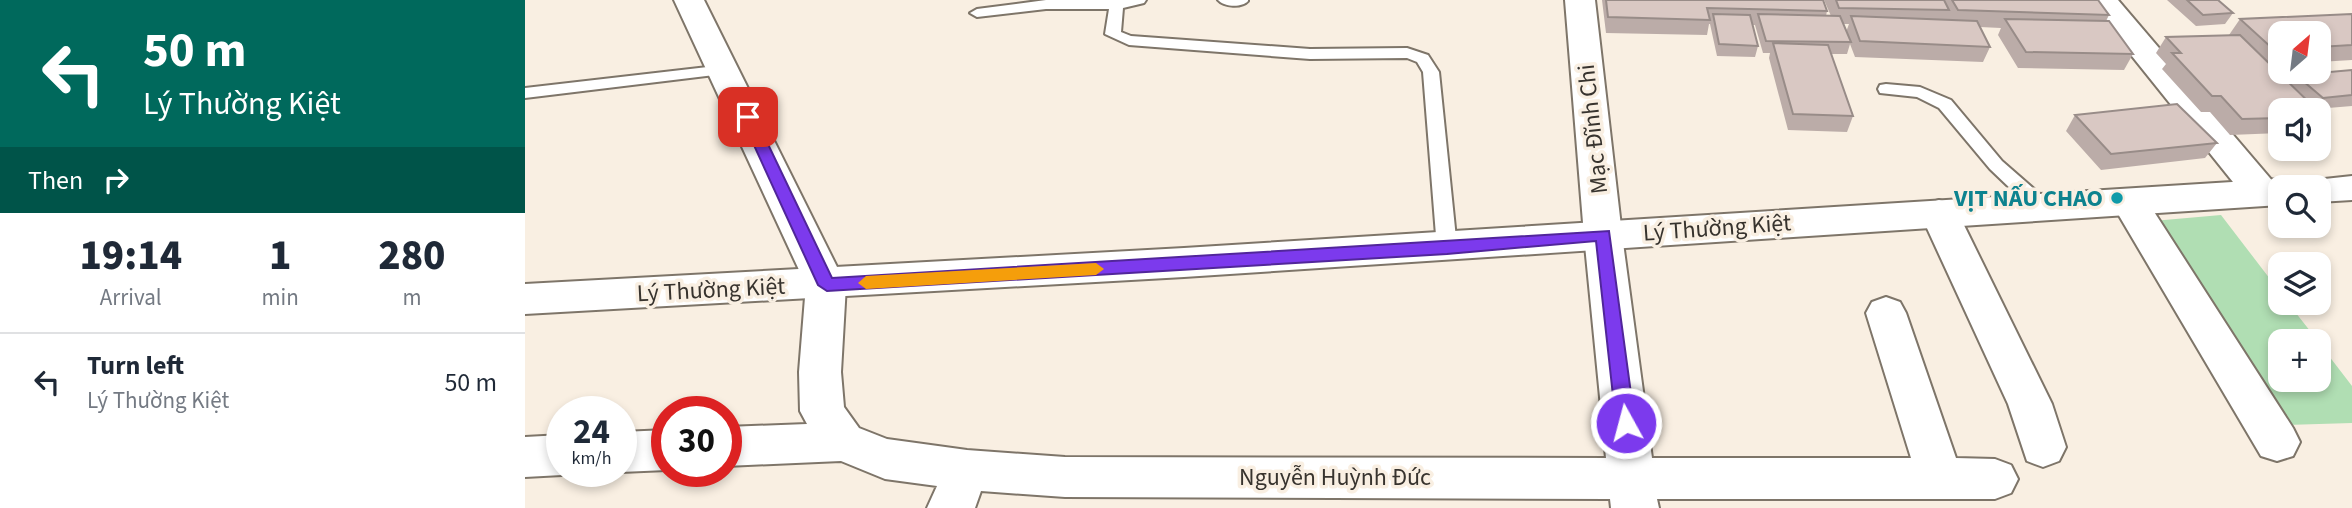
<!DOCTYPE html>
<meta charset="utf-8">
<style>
body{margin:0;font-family:"Source Sans 3",sans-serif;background:#f6f6f7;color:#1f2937;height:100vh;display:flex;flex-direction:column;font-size:26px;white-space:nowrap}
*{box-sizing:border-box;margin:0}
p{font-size:23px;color:#747a83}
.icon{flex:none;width:38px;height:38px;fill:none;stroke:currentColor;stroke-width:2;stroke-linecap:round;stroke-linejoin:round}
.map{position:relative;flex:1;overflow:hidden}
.panel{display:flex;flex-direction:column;background:#fff;width:525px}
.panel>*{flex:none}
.guide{background:#00695c;color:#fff;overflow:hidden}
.needle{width:46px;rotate:28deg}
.controls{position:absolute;left:1743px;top:21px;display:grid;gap:14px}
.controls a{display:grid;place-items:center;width:63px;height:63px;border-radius:14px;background:#fff;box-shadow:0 4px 10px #0003;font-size:35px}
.speed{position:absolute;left:21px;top:396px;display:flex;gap:14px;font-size:35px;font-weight:700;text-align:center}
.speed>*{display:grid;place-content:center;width:91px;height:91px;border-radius:50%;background:#fff;box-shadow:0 4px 10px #0003;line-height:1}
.speed small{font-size:18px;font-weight:400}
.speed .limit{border:10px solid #d22;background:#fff;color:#111}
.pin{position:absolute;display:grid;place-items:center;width:60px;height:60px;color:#fff;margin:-30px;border-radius:14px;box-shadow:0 4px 10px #0006}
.me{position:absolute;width:77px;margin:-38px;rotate:353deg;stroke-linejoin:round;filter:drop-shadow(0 0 5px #0008)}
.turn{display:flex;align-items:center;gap:24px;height:147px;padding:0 28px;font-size:32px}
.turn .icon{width:91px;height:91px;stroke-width:2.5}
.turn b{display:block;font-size:49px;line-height:60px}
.then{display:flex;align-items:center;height:66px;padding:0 28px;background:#0003;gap:14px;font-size:26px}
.eta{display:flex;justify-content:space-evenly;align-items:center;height:119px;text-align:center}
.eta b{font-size:42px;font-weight:800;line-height:49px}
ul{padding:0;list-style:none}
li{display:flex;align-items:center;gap:21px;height:98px;padding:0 28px;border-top:2px solid #e0e1e3}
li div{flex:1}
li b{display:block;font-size:26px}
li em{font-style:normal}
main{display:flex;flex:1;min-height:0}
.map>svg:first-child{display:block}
</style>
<main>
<section class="panel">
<div class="guide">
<div class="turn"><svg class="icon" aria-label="left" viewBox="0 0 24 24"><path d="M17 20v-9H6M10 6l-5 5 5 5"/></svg><div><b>50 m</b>Lý Thường Kiệt</div></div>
<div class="then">Then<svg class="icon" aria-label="right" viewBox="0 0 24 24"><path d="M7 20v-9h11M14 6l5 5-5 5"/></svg></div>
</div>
<div class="eta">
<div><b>19:14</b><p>Arrival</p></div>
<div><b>1</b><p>min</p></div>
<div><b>280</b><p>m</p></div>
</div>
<ul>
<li><svg class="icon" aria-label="left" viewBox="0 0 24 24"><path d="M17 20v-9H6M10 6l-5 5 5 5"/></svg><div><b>Turn left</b><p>Lý Thường Kiệt</p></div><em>50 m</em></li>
</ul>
</section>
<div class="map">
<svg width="1827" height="508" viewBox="0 0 1827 508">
<rect width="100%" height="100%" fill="#f9efe2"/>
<path fill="#b0deb3" d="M1696,215l59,77v11h8l30,38h-38v39h39v-37l33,43v37l-69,2 -130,-204z"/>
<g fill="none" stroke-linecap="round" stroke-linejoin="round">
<defs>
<path id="lane" d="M521,0h100l-2,3 -21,5 -2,24 10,4 179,13 97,-1 21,7 11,17 18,176 -3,5h-14l-3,-5 -14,-176 -6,-10 -10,-4 -97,1 -181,-14 -24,-11 4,-25h-63l-69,8 -7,-4 7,-4z
M693,0h30v1c-6,7 -24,6 -30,-1z
M200,65l8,5 -2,3 -206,25v-10z
M1361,84l34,3 31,13 51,61 47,41 2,5 -2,5h-14l-45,-43 -51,-61 -22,-11 -37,-4 -2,-4 2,-4z"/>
<path id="street" d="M149,0h30l142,285 -5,87 3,35 15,21 28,11 80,11 98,7 541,1 -22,-223 -19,-235h30l27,235 30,223h259l-45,-145 6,-11 14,-5 14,5 6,11 50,145 39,1 16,6 7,14 -7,14 -16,6h-338l2,9h-48l-1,-9 -545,-2 -84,-6 -6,17h-48l10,-22 -52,-7 -44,-18 -115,5v-39l81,-3 -7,-13 -1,-39 7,-87z
M1562,0h31l157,184 5,9 -5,9 -13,4 -13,-4z
M1604,189l13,4 151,235 7,14 -7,14 -16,5 -16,-5 -150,-254 5,-9z
M1414,200l13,4 6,9 94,191 14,43 -7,14 -16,6 -16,-6 -19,-57 -88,-191 6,-9z
M142,430v40l-46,2 -3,-1h3v-39z
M37,435v36h11l-11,4 -37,2v-40z"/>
<path id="secondary" d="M1827,176v24l-33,2v-15h-16l3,-6z
M1755,179l13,4 2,4h-15v18l-1096,72 -659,37v-30l659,-36z"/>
</defs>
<use href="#lane" stroke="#7e7569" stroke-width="4"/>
<use href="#street" stroke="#7e7569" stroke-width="4"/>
<use href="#secondary" stroke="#7e7569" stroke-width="4"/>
<use href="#lane" fill="#fff" fill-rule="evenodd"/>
<use href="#street" fill="#fff" fill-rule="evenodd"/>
<use href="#secondary" fill="#fff" fill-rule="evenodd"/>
</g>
<path fill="#bbaca8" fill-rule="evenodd" d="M1077,0h221l4,11 -1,5h5l-7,-16h274l11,15 -3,6 27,33 -9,16 -106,-2 -20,-33 3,-7 -21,-1 10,20 -7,15 -128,-5 -5,-13 -3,10h-16l22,62 -6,16 -59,-2 -19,-72 1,-5h-7l-8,-28h-2l5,21 -3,11 -38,-1 -7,-32h-1l-2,11 -101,-2zM1318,24h6l-3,8z
M1642,0h51l15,13 -8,11 -29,2z
M1827,14v46l-33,2v-29h-39v31l-10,1 19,19 7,-9 56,-5v36l-36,3 -36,1v23l-50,2 -20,-23h-9l-39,-43 4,-5 -10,-11 10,-16 63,-2 11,-16z
M1550,115l142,28 -12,15 -104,12 -35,-39z"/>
<path fill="#d9c8c3" stroke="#988c88" stroke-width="2" d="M1081,0h217l4,11 -120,-3 3,12 -102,-3z
M1311,0h108l5,10 -110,-2z
M1427,0h146l11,15 -151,-5z
M1662,0h31l15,13 -30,2z
M1188,14l37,1 8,31 -39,-2z
M1233,14l82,2 11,26 -85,-1z
M1827,14v31l-33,2v-14h-39v16h-7l-33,-30z
M1326,16l126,5 13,26 -130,-6z
M1480,19l104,2 24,33 -107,-2z
M1715,35l77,75h-37v8l-38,1 -21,-23h-9l-40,-43h9l-15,-16z
M1248,43l55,2 25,71 -60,-2z
M1827,70v25l-29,3 -27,-23z
M1652,104l40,39 -106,11 -36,-39z"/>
<path fill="#7c3aed" stroke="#51269a" stroke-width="2" d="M223,113l7,4 77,161 777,-47 26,192 -3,6 -6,2 -7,-2 -3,-6 -20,-182 -149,13 -620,37 -9,-6 -77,-168z"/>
<path fill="#f59e0b" d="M571,263l8,6 -8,6 -230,14 -8,-6 8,-7z"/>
<circle fill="#0f9aa8" stroke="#f9efe2" stroke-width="2.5" cx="1592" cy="198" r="7"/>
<g text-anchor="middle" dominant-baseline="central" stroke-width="7" stroke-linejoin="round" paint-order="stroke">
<g font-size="24" fill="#37332e" stroke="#f9efe2">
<text transform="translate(1068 129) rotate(-96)">Mạc Đĩnh Chi</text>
<text transform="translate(1192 228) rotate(-4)">Lý Thường Kiệt</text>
<text transform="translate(186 290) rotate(-3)">Lý Thường Kiệt</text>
<text x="810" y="477">Nguyễn Huỳnh Đức</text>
</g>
<g font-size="24" font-weight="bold" fill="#0d838f" stroke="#f9efe2" text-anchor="end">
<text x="1578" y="198">VỊT NẤU CHAO</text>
</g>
</g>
</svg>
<div class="controls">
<a><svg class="needle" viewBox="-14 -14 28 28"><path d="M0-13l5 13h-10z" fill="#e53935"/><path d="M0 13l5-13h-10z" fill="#747a83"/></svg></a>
<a><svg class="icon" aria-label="sound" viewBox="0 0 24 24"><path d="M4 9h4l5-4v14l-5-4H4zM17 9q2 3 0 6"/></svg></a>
<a><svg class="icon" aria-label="search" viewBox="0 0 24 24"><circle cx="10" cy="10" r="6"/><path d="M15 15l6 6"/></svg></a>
<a><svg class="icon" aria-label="layers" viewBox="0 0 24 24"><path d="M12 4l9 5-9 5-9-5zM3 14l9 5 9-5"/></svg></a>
<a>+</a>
</div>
<div class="speed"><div>24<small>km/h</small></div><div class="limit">30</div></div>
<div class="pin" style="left:223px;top:117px;background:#d93025"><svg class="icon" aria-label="arrive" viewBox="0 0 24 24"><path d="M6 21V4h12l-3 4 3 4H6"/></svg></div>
<svg class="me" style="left:1101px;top:423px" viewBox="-20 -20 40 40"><circle r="17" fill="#7c3aed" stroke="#fff" stroke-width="3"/><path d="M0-11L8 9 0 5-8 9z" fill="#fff"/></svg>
</div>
</main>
